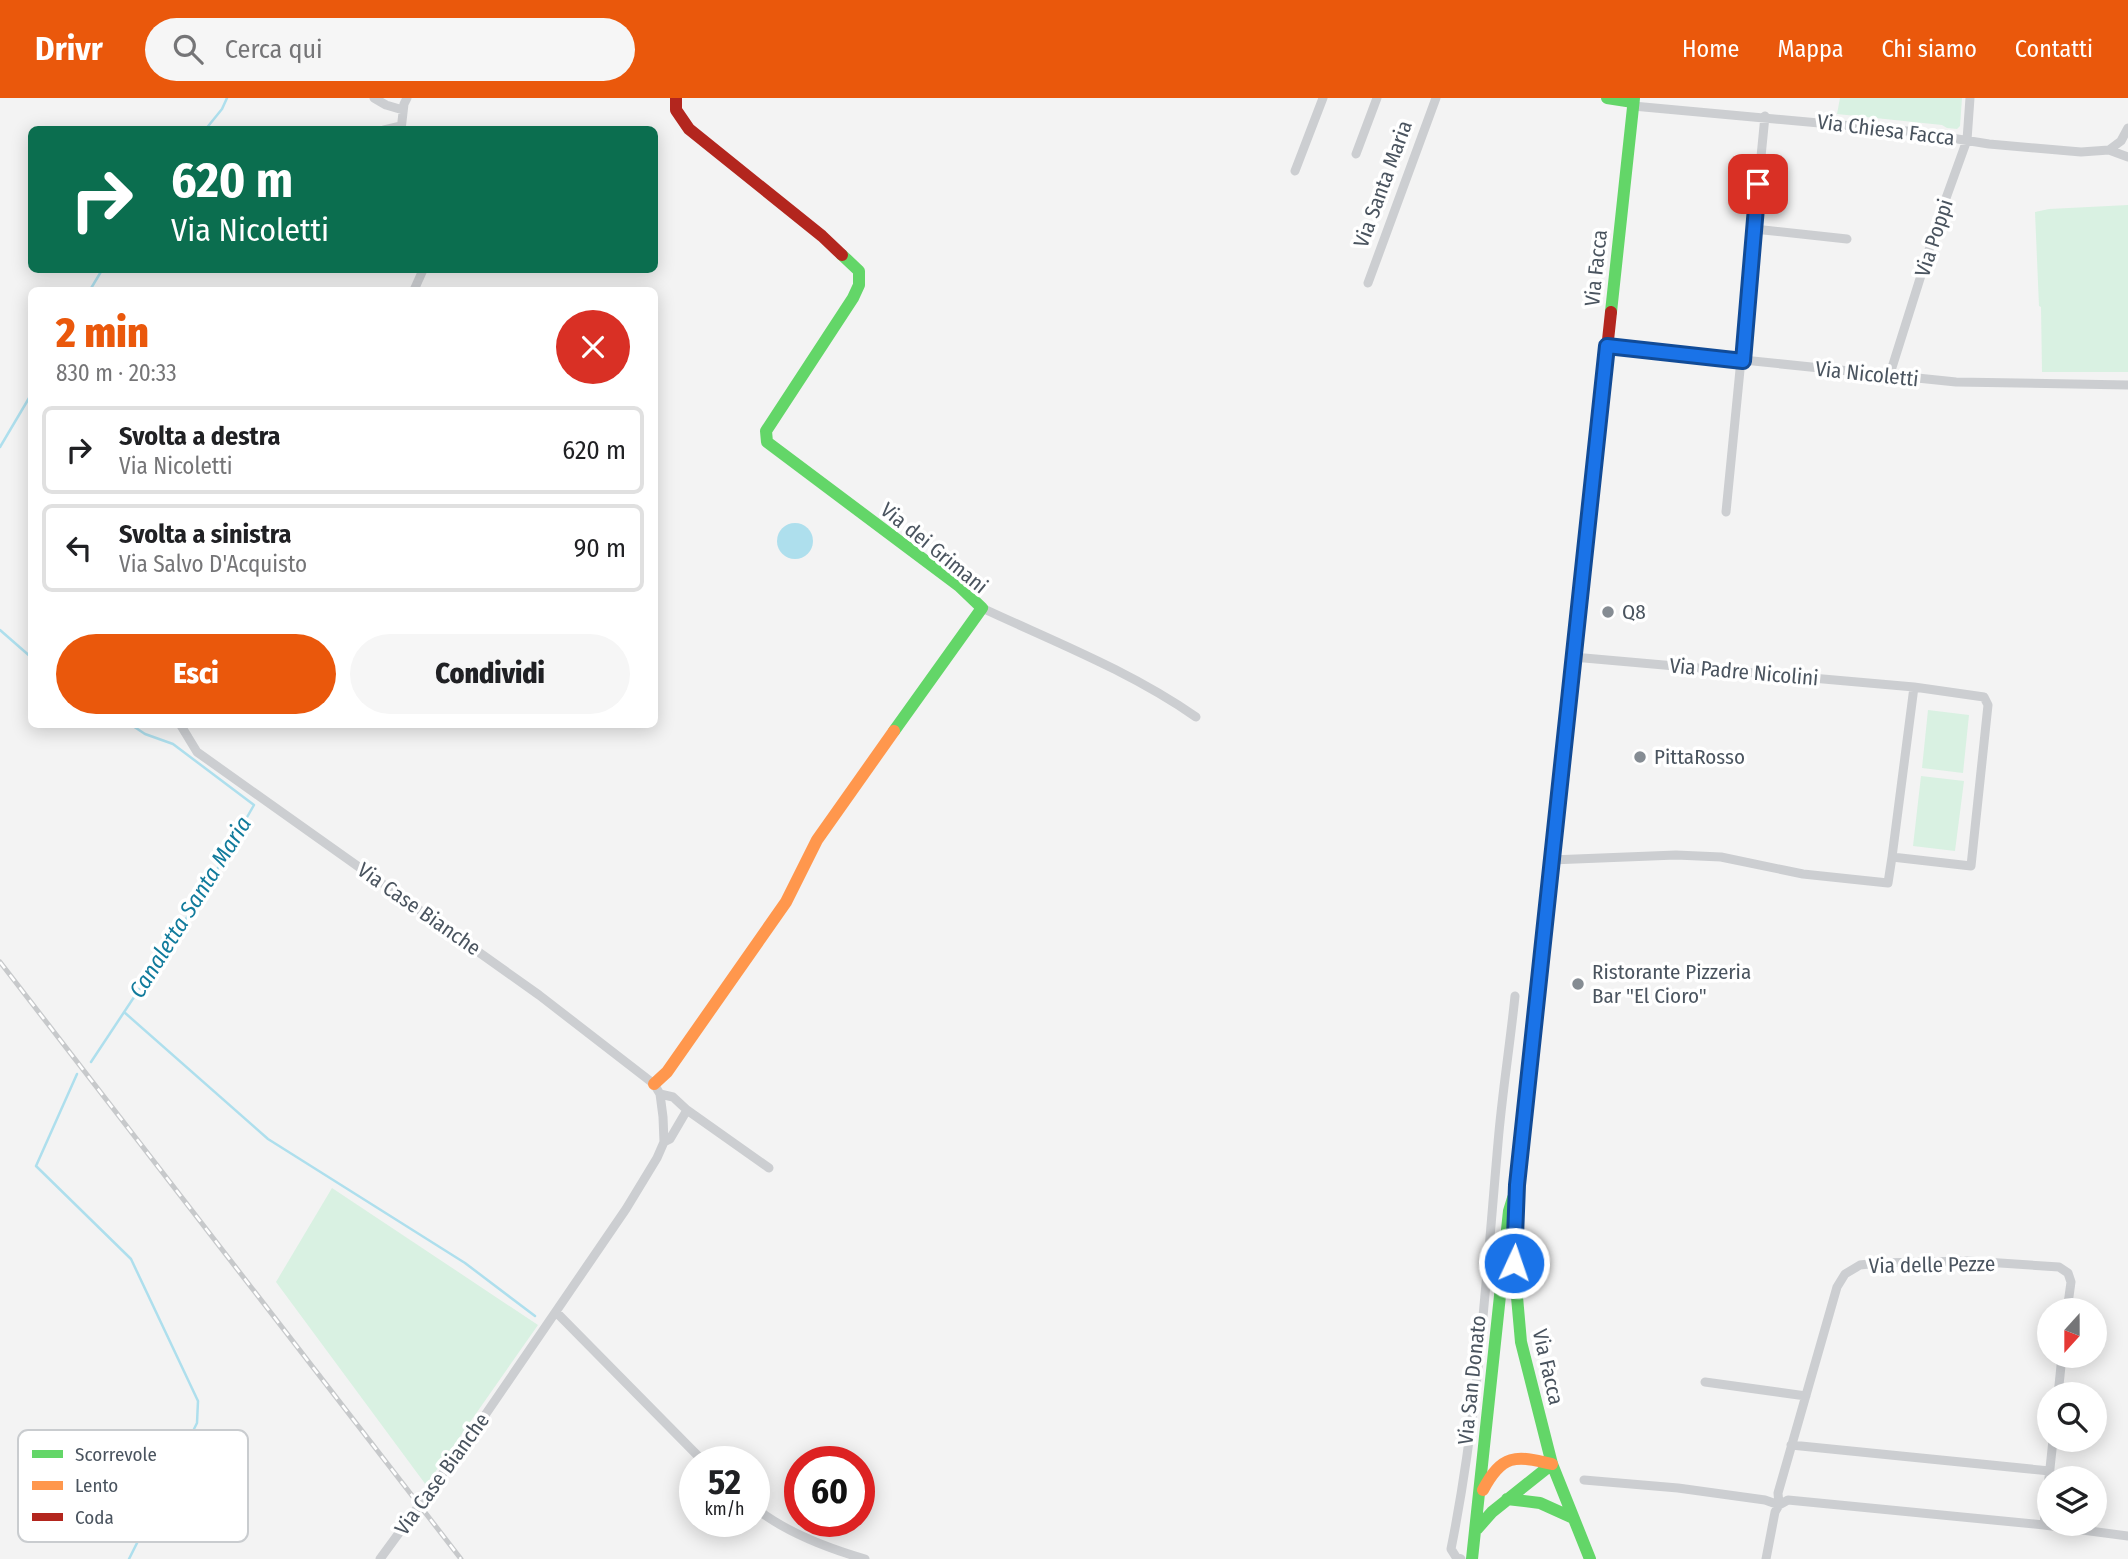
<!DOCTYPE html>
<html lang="it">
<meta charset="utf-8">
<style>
body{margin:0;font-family:"Fira Sans Condensed",sans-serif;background:#f6f6f6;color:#202124;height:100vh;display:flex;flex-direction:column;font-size:26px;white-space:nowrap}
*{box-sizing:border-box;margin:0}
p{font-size:23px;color:#757577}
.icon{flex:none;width:38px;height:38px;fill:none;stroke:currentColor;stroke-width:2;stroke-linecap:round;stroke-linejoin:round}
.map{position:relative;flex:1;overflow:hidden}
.sheet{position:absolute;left:28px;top:189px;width:630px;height:441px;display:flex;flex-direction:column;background:#fff;border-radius:10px;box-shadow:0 4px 18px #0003}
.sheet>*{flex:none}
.hud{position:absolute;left:28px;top:28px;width:630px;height:147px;border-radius:10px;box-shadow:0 4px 18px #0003;background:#0b6e4f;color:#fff;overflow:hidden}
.needle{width:46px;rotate:201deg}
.buttons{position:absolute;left:2037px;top:1200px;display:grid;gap:14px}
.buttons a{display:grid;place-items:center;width:70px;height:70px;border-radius:50%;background:#fff;box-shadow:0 4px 18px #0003;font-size:35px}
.speed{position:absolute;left:679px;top:1348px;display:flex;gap:14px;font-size:35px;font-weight:700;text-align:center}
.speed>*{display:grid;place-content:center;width:91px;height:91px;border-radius:50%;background:#fff;box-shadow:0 4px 18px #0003;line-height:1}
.speed small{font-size:18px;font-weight:400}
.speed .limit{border:10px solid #d22;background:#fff;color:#111}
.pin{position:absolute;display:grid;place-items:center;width:60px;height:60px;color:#fff;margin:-30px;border-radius:14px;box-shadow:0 4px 10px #0006}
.me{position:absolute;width:77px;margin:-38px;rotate:3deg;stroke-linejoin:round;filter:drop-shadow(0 0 5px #0008)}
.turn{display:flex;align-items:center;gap:24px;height:147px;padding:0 28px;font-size:32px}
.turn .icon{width:91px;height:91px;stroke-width:2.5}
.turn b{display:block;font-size:49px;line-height:60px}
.round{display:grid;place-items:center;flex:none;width:74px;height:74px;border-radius:37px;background:#f6f6f6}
.headline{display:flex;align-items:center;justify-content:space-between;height:119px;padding:0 28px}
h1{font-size:42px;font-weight:800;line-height:52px;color:#ea580c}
.cta{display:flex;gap:14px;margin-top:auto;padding:14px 28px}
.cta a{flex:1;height:80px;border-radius:42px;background:#ea580c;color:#fff;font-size:28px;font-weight:800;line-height:80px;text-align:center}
.cta a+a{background:#f6f6f6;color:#202124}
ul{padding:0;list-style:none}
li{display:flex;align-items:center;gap:21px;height:88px;margin:0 14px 10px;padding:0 14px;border:4px solid #e0e0e0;border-radius:10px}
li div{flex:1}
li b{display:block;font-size:26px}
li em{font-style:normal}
header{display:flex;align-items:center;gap:42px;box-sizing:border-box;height:98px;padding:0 35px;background:#ea580c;color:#fff}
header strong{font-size:33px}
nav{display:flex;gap:38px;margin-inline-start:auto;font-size:24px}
.search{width:490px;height:63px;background:#f6f6f6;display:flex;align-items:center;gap:18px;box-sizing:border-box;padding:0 24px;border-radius:38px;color:#757577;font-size:26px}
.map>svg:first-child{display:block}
</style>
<header>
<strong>Drivr</strong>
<div class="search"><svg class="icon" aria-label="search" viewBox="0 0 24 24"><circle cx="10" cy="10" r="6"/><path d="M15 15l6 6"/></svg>Cerca qui</div>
<nav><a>Home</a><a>Mappa</a><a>Chi siamo</a><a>Contatti</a></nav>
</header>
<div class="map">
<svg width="2128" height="1461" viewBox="0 0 2128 1461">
<rect width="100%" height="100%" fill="#f3f3f3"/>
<path fill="#d9f1e2" d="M1840,0h122l-2,28 -3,3 -10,-1 -5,-3 -105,-11z
M2128,107v167h-86l-1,-65 -2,-1 -4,-94 14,-3z
M1928,612l41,5 -6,58 -41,-5z
M1921,678l43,5 -9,70 -42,-5z
M332,1090l206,137 -112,160 -150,-203z"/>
<path fill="#aedfed" d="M777 443a18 18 0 1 1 36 0a18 18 0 1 1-36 0Z"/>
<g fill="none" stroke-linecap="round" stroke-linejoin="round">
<path stroke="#aedfed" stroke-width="2.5" d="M205,32l17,-21 5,-11
M90,192l12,-20
M0,349l32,-54
M0,532l32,28
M124,914l144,127 197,124 70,53
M91,964l116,-175 47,-82 -81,-61 -28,-10 -15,-10
M77,976l-41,92 95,93 67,142 -1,22 -68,136"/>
<path stroke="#ccced1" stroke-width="9" d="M374,0l12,7 17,5
M1633,8l274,25 82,13 92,8 28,-2 12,-9 7,-13
M384,32l17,-4
M401,32l3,-26 3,-6
M2109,52l19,7
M1356,56l21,-56
M1295,73l28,-73
M1754,131l93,10
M1368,185l68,-185
M414,192l9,-20
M1607,248l349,36 172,3
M1889,279l52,-165 26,-72 3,-42
M1726,414l39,-396
M982,510c73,34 148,63 214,109
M1573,559l341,30 70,10 4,8 -17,161 -79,-9 22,-170
M180,626l17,28 342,243 115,89 6,10 3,23 1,25 -7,16 -31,51 -145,212 -101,138
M1551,762l125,-5 45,2 82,17 85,9 4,-26
M660,996l13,3 14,13 -17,29 -6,3
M687,1012l82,58
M556,1214l147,149
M1705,1284l101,14
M2058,1297l4,-39
M1791,1347l259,26
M1584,1382l94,8 87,12 14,5
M1779,1407l-1,-12 59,-206 8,-13 15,-9 18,-2 92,-2 89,6 9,6 3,9 -4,29
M754,1409c31,25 73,41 111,52
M2044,1427l9,-85
M1461,1461l-5,-2 -5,-8c27,-134 35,-270 47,-406 4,-49 12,-98 17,-147
M1766,1461l9,-47 4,-7 9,-5 256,25 84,11"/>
<path stroke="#63d668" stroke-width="12" d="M1607,0l26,4
M842,157l17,16v14l-6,13 -87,133 1,11 192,144 23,22 -88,123
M1611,214l23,-214
M1580,505l-63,582 -3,78 7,79 31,122 38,95
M1507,1401l33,4 31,14
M1477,1431l15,-17 60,-48
M1472,1461l37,-348 4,-13"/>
<path stroke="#ff974d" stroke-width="12" d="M654,986l13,-12 119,-170 31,-62 77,-109
M1483,1392c19,-36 32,-35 69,-26"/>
<path stroke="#b3261e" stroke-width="12" d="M676,0v12l13,19 133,107 20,19
M1580,505l31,-291"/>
<defs>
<path id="rail" d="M0,864l461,597"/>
</defs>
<use href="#rail" stroke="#c7c9cb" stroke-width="5"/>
<use href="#rail" stroke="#fff" stroke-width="2.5" stroke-dasharray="8" stroke-linecap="butt"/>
</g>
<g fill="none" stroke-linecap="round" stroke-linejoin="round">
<defs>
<path id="route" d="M1514,1165l3,-78 90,-839 136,15 15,-177"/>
</defs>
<use href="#route" stroke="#114b97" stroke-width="18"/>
<use href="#route" stroke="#1a73e8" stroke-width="12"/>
</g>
<g fill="#858c93" stroke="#fff" stroke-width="2.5">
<circle cx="1608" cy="514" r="7"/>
<circle cx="1640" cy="659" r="7"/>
<circle cx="1578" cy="886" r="7"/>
</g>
<g text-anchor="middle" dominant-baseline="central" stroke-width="7" stroke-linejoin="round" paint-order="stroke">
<g font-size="21" fill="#4a545f" stroke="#fff">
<text transform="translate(1886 32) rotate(7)">Via Chiesa Facca</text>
<text transform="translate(1383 86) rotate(-70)">Via Santa Maria</text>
<text transform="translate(1934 140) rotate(-72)">Via Poppi</text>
<text transform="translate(1596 170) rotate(-84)">Via Facca</text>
<text transform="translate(1867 276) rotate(6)">Via Nicoletti</text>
<text transform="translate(934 450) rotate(39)">Via dei Grimani</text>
<text transform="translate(1744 574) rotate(5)">Via Padre Nicolini</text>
<text transform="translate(419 811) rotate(35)">Via Case Bianche</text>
<text transform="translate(1932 1167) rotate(-1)">Via delle Pezze</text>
<text transform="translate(1548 1269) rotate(77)">Via Facca</text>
<text transform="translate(1472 1282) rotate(-84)">Via San Donato</text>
<text transform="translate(442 1376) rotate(-54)">Via Case Bianche</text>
</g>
<g font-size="21" fill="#4a545f" stroke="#fff" text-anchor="start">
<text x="1622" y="514">Q8</text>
<text x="1654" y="659">PittaRosso</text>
<text x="1592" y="874">Ristorante Pizzeria<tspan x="1592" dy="24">Bar "El Cioro"</tspan></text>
</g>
<g font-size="23" font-style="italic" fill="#117b9c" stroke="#fff">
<text transform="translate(190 809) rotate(-58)">Canaletta Santa Maria</text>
</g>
</g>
<rect x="18" y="1332" width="230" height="112" rx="10" fill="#fff" stroke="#c9cccf" stroke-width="2"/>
<rect x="32" y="1352" width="31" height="8" fill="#63d668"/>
<rect x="32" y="1383" width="31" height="9" fill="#ff974d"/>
<rect x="32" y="1415" width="31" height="8" fill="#b3261e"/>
<g font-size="19" fill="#4a545f">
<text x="75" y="1363">Scorrevole</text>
<text x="75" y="1394">Lento</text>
<text x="75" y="1426">Coda</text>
</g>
</svg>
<div class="buttons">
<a><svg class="needle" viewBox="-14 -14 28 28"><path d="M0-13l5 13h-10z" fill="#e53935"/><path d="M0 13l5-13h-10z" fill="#757577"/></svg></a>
<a><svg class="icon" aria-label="search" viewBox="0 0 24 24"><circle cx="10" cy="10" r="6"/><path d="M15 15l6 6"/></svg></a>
<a><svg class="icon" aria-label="layers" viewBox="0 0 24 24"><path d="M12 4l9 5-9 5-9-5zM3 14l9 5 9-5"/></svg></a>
</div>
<div class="speed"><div>52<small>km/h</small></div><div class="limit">60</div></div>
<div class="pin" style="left:1758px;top:86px;background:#d93025"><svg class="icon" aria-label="arrive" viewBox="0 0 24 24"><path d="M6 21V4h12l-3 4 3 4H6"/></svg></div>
<svg class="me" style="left:1514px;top:1165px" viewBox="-20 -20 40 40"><circle r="17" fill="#1a73e8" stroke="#fff" stroke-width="3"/><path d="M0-11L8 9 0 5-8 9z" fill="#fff"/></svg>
<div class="hud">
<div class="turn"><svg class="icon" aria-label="right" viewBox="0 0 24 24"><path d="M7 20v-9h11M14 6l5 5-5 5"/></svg><div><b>620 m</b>Via Nicoletti</div></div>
</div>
<section class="sheet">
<div class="headline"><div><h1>2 min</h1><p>830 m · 20:33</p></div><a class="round" style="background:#d93025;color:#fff"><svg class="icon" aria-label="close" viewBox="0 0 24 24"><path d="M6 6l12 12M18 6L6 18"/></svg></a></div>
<ul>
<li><svg class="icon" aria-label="right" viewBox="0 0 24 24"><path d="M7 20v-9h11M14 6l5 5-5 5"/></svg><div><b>Svolta a destra</b><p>Via Nicoletti</p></div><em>620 m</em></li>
<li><svg class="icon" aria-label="left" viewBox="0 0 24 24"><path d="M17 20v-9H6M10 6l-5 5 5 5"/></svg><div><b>Svolta a sinistra</b><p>Via Salvo D'Acquisto</p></div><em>90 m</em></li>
</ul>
<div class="cta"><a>Esci</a><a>Condividi</a></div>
</section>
</div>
